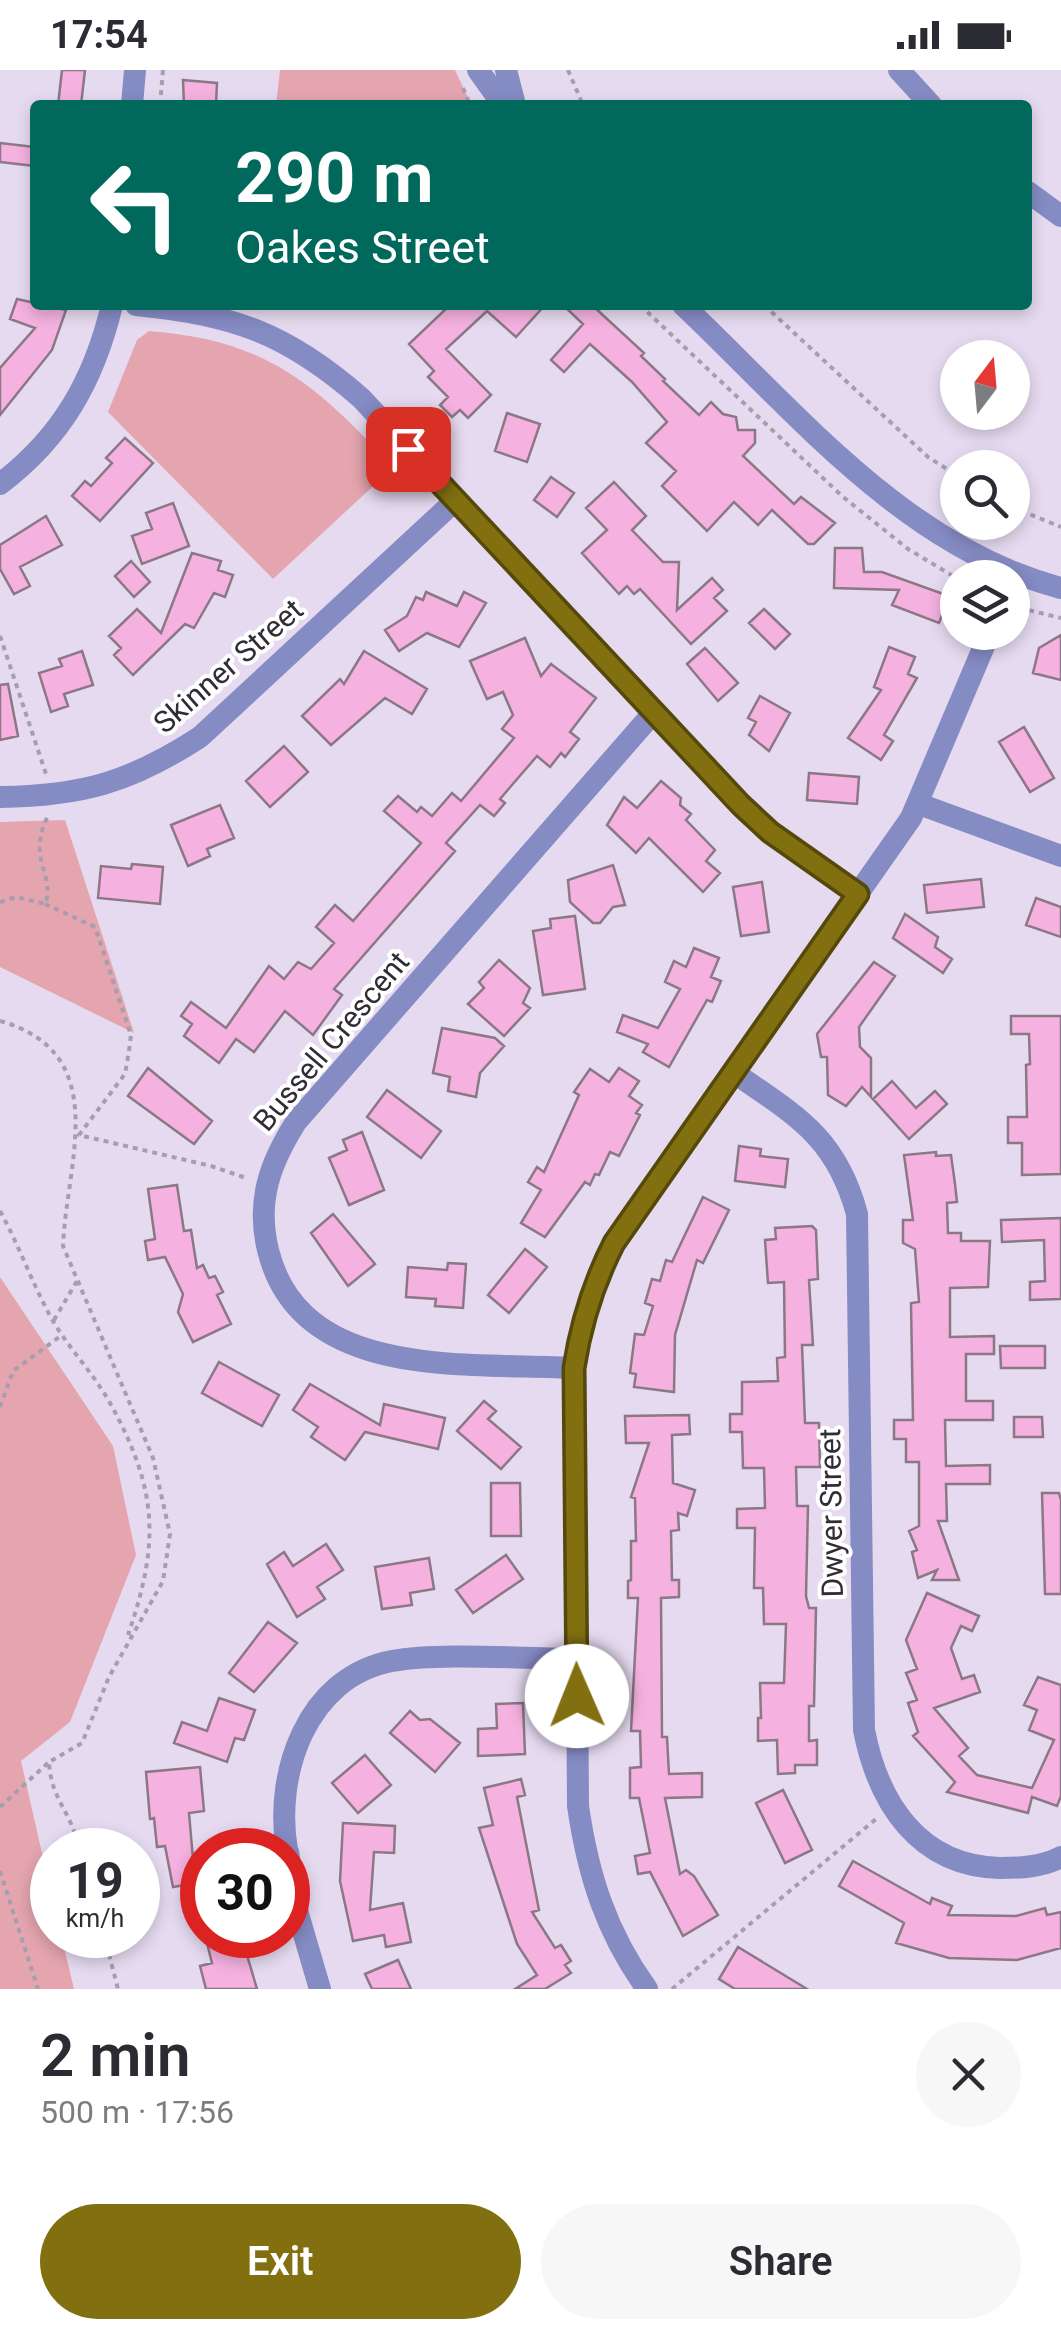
<!DOCTYPE html>
<meta charset="utf-8">
<style>
body{margin:0;font-family:Roboto,sans-serif;background:#f7f7f7;color:#2b2b33;height:100vh;display:flex;flex-direction:column;font-size:38px;white-space:nowrap}
*{box-sizing:border-box;margin:0}
p{font-size:32px;color:#7c7c81}
.icon{flex:none;width:55px;height:55px;fill:none;stroke:currentColor;stroke-width:2;stroke-linecap:round;stroke-linejoin:round}
.map{position:relative;height:1919px;overflow:hidden}
.details{display:flex;flex-direction:column;background:#fff;flex:1}
.details>*{flex:none}
.top-card{position:absolute;left:30px;top:30px;width:1002px;height:210px;border-radius:10px;box-shadow:0 5px 15px #0003;background:#00695c;color:#fff;overflow:hidden}
.needle{width:65px;rotate:16deg}
.fabs{position:absolute;left:940px;top:270px;display:grid;gap:20px}
.fabs a{display:grid;place-items:center;width:90px;height:90px;border-radius:50%;background:#fff;box-shadow:0 5px 15px #0003;font-size:50px}
.speed{position:absolute;left:30px;top:1758px;display:flex;gap:20px;font-size:50px;font-weight:700;text-align:center}
.speed>*{display:grid;place-content:center;width:130px;height:130px;border-radius:50%;background:#fff;box-shadow:0 5px 15px #0003;line-height:1}
.speed small{font-size:25px;font-weight:400}
.speed .limit{border:15px solid #d22;background:#fff;color:#111}
.pin{position:absolute;display:grid;place-items:center;width:85px;height:85px;color:#fff;margin:-42px;border-radius:20px;box-shadow:0 5px 15px #0006}
.me{position:absolute;width:110px;margin:-55px;rotate:359deg;stroke-linejoin:round;filter:drop-shadow(0 0 8px #0008)}
.turn{display:flex;align-items:center;gap:35px;height:210px;padding:0 40px;font-size:45px}
.turn .icon{width:130px;height:130px;stroke-width:2.5}
.turn b{display:block;font-size:70px;line-height:85px}
.round{display:grid;place-items:center;flex:none;width:105px;height:105px;border-radius:52px;background:#f7f7f7}
.head{display:flex;align-items:center;justify-content:space-between;height:170px;padding:0 40px}
h1{font-size:60px;font-weight:600;line-height:75px}
.primary-button{display:flex;gap:20px;margin-top:auto;padding:20px 40px}
.primary-button a{flex:1;height:115px;border-radius:60px;background:#827010;color:#fff;font-size:40px;font-weight:600;line-height:115px;text-align:center}
.primary-button a+a{background:#f7f7f7;color:#2b2b33}
.status{display:flex;justify-content:space-between;align-items:center;height:70px;padding:0 50px;background:#fff;direction:ltr}
.status svg{height:28px;fill:currentColor}
.map>svg:first-child{display:block}
</style>
<div class="status"><b>17:54</b><svg viewBox="0 0 49 12"><path d="M0 12V9h3v3zM5 12V6h3v6zM10 12V3h3v9zM15 12V0h3v12zM26 1h20v11H26zM47 4h2v5h-2z"/></svg></div>
<div class="map">
<svg width="1061" height="1919" viewBox="0 0 1061 1919">
<rect width="100%" height="100%" fill="#e6daf0"/>
<path fill="#e4a5af" d="M280,0h175l15,32 -194,3z
M149,261c113,9 162,48 237,129l-2,16 -111,103 -165,-167 29,-72z
M65,750l69,213 -134,-66v-145z
M0,1207l113,169 23,109 -66,167 -49,39 31,136v38h9l13,54h-74z"/>
<path fill="#f5b1e0" stroke="#8c7885" stroke-width="2.5" d="M62,0h23l-4,35h-23z
M183,10l34,3 -1,22h-32z
M0,73l35,4v19l-35,-4z
M17,229l49,11 -14,40 -52,65v-47l35,-40 -25,-9z
M450,235h95l-29,32 -29,-26 -41,38 45,46 -23,23 -8,-8 -8,7 -12,-12 8,-8 -20,-20 6,-6 -25,-27z
M563,235h29l52,48 -3,3 24,23 -2,2 36,34 12,-13 12,12 13,3 2,13h17v13l-12,13 51,48 7,-7 34,26 -21,21h-6l-36,-34 -14,15 -24,-23 -27,29 -45,-45 14,-15 -30,-28 21,-21 -35,-40 -42,-38 -26,28 -13,-12 32,-36z
M507,343l33,11 -13,38 -32,-11z
M125,368l28,25 -53,58 -28,-25 13,-15 6,5 21,-23 -6,-5z
M551,407l23,16 -17,24 -23,-17z
M614,412l32,34 -14,14 31,32h16l-2,48 35,-32 11,12 -9,8 13,13 -36,33 -51,-55 -6,5 -7,-8 -8,8 -37,-41 25,-23 -21,-22z
M173,433l16,43 -47,18 -10,-28 20,-7 -6,-16z
M46,446l16,29 -42,22 10,19 -16,8 -14,-25v-24z
M835,478h27l2,24h18l67,24 -10,27 -47,-18 7,-15 -65,-2z
M192,483l29,8 -3,9 15,5 -8,22 -11,-4 -20,35 -9,-4 -52,51 -19,-20 7,-7 -12,-12 28,-27 24,24z
M131,491l19,21 -16,15 -19,-21z
M426,522l31,14 7,-14 22,11 -27,44 -32,-14 -28,18 -14,-21 22,-14 9,-19 7,3z
M764,539l26,25 -15,15 -26,-26z
M1061,565v45l-28,-7 6,-25z
M525,568l16,38 10,-12 45,34 -26,34 9,7 -14,18 -4,-4 -11,14 -13,-11 -37,43 5,4 -11,13 -14,-11 -34,38 9,8 -121,138 8,6 -29,40 -28,-24 -31,41 -18,-13 -17,24 -35,-27 8,-12 -11,-8 10,-14 35,26 43,-62 15,13 14,-17 13,7 23,-26 -18,-16 19,-22 18,16 68,-78 -37,-32 14,-15 19,16 4,-5 11,9 20,-23 9,8 53,-63 -12,-9 11,-14 -10,-23 -16,7 -17,-38z
M889,577l26,10 -7,17 9,4 -33,57 9,6 -12,19 -33,-22 33,-48 -7,-3z
M705,578l33,35 -20,18 -31,-37z
M82,581l11,34 -29,9 4,12 -17,6 -12,-39 23,-7 -3,-7z
M364,581l63,38 -15,25 -27,-16 -54,47 -29,-29 38,-37 4,5z
M8,614l10,52 -18,4v-55z
M760,626l30,17 -21,38 -20,-16 7,-13 -8,-4z
M1024,657l30,51 -24,14 -31,-50z
M284,676l24,26 -38,35 -24,-26z
M809,703l50,4 -2,27 -50,-4z
M661,711l20,17 -1,7 11,9 -5,6 29,30 -9,11 14,12 -17,19 -54,-54 -13,15 -29,-28 17,-28 13,11z
M220,735l14,33 -27,11 3,7 -22,10 -17,-41z
M132,794l31,3 -3,37 -62,-6 3,-32 30,3z
M613,795l12,40 -12,2 -13,16h-7l-23,-21 -2,-22z
M981,809l3,28 -57,6 -3,-28z
M762,812l7,50 -28,4 -8,-49z
M1036,828l25,9v30l-35,-12z
M905,844l33,23 -3,10 17,12 -9,14 -50,-35z
M575,846l10,73 -42,6 -10,-64 18,-3 -1,-9z
M694,878l25,10 -8,19 10,4 -9,21 -5,-2 -38,67 -26,-15 5,-8 -31,-12 6,-17 35,13 22,-39 -15,-7 9,-21 12,6z
M499,890l31,28 -7,15 7,5 -26,28 -36,-32 16,-16 -5,-6z
M874,892l21,14 -36,51 1,20 11,11v39l-9,-10 -16,19 -18,-11 -1,-38h-6l-4,-23z
M1011,946h50v158l-39,1v-32h-14v-26h19l-1,-52 4,-1 -1,-30h-18z
M442,958l53,10 9,8 -24,27 -4,24 -28,-6 2,-14 -17,-4z
M148,998l64,53 -18,23 -66,-48z
M619,998l20,13 -10,15 13,9 -6,8 4,2 -21,41 -9,-4 -11,23 -4,-1 -5,11 -5,-3 -40,55 -24,-14 20,-33 -13,-8 9,-15 7,5 35,-77 -5,-3 16,-23 19,13z
M892,1011l24,27 19,-17 12,13 -38,35 -36,-40z
M387,1020l54,41 -20,27 -54,-41z
M362,1062l22,58 -35,15 -20,-47 18,-8 -4,-10z
M739,1076l22,3 -1,7 28,3 -3,28 -50,-6z
M936,1082v4l15,-1 4,29 2,18 -10,1 1,30h13v8h29l-2,46 -38,1v49l44,-1v18h-28v47h27v19h-48l1,46 44,-1v19h-44l1,37h-9l21,59h-27l5,-10 -19,8 -6,-26 5,-2 -8,-19 10,-5v-64h-13v-23h-12v-19h19l-2,-117 8,-1 -4,-53 -12,-6v-23h10l-9,-65z
M177,1115l7,46 7,-1 6,38 6,-3 6,13 6,-2 8,16 -6,3 14,29 -38,18 -15,-30 5,-18 -18,-37 -17,3 -3,-19 10,-2 -7,-50z
M703,1127l26,13 -26,53 -6,-3 -22,75 -1,57 -40,-5 2,-13 -6,-1 5,-39 9,1 9,-29 -8,-3 7,-24 8,2 6,-21 6,2z
M333,1144l42,50 -27,22 -37,-53z
M1061,1148v81l-31,1v-18l15,-1 -1,-41 -42,2 -1,-22z
M812,1156l4,4 2,49 -9,1 4,65h-11l3,78h14l1,44h-24l1,39h11l-2,90 3,12h7l-2,98h-5v35l8,-1v25h-22v8l-17,1 -1,-34 -19,1v-23h3l-1,-35h24l2,-59h-22l-1,-36h-9l1,-60h-18v-19l28,-1 -1,-40h-21l-1,-36h-12v-18h12v-32l36,-1 -1,-23 8,-1 -1,-75 -16,1 -3,-43 11,-1 -1,-11z
M525,1179l22,18 -38,46 -21,-18z
M448,1193l18,1 -3,44 -28,-2 1,-7 -30,-2 2,-30 39,3z
M1000,1276h45v22h-44z
M219,1292l60,33 -17,31 -60,-33z
M310,1314l70,41 4,-21 61,14 -7,31 -73,-17 -20,28 -34,-23 7,-10 -25,-17z
M484,1331l12,10 -8,8 33,28 -20,22 -44,-38z
M689,1345l1,19 -18,1 1,48 22,7 -8,26 -9,-3 1,17 -8,1 1,49h7v17l-18,1 1,139h5l2,37 33,-1v24l-37,1 15,76 6,-4 8,6 24,39 -35,21 -33,-64 -12,2 -3,-18 15,-3 -11,-55h-9v-30l11,-1 -1,-36h-9l7,-133h-10v-17l3,-1v-39h5l-1,-43 -4,-1 18,-54h-23l-1,-27z
M1014,1347h28l1,20h-29z
M491,1413h29l1,53h-30z
M1042,1423h17l2,7v94h-16z
M326,1474l17,26 -26,17 8,12 -28,18 -30,-53 17,-12 9,14z
M506,1485l17,24 -50,34 -17,-23z
M429,1488l5,31 -24,4 2,12 -30,4 -7,-42z
M927,1523l52,23 -7,15 -11,-5 -10,22 11,31 12,-4 6,17 -46,16 34,40 -9,8 18,19 55,13 22,-48 -25,-10 8,-20 -13,-5 14,-28 23,8v111l-4,10 -25,-9 -4,16 -81,-21 8,-10 -42,-46 5,-4 -10,-29 9,-3 -11,-27 11,-4 -11,-29z
M268,1552l29,21 -43,49 -25,-19z
M219,1628l36,12 -11,30 -9,-2 -8,24 -53,-19 8,-21 25,9z
M523,1633l2,51 -47,2v-27l19,-1 -1,-24z
M410,1641l10,9 10,-1 30,24 -25,29 -45,-39z
M365,1685l26,30 -33,28 -26,-30z
M200,1697l4,44 -15,2 4,46 9,-2v25l-29,5 -8,-41 -8,1 -3,-29 -4,1 -4,-47z
M521,1709l4,16 -8,2 22,113 -7,2 23,36 6,-3 10,16 -6,4 6,8 -26,16h-30l22,-14 -20,-31 -38,-116 14,-3 -9,-37z
M783,1720l29,60 -27,13 -29,-60z
M343,1753l52,3 -1,27 -20,-1 -4,58 33,-7 8,39 -25,5 -2,-12 -31,6 -13,-60z
M853,1791l77,43 2,-6 20,8 -4,9 68,1 29,-8 2,7 14,-3v36l-44,12 -68,-2 -53,-15 8,-20 -65,-37z
M205,1865h31l4,11 4,-1 13,44h-51l-6,-23 12,-3z
M738,1877l69,42h-72l-16,-10z
M398,1890l13,29h-39l-7,-15z"/>
<g fill="none" stroke-linecap="round" stroke-linejoin="round">
<path stroke="#a69dae" stroke-width="4" stroke-dasharray="5 5" stroke-linecap="butt" d="M568,0l15,35
M463,18l7,17
M160,35l3,-35
M640,235l202,191 66,53 50,30
M764,235l164,152 30,19
M1012,437l49,20
M1012,545l8,-7 41,10
M0,566l46,138
M0,832l16,-5 29,7c11,-28 -19,-46 3,-88
M45,834l50,23 36,108 -2,16 -4,23 -46,61 132,31 35,12
M0,951c114,32 66,143 63,225l90,212 17,76 -7,47 -54,96 -27,66 -33,19c2,39 24,51 30,88
M0,1141c20,36 33,75 53,110 17,29 41,53 57,82 48,87 50,139 18,232
M54,1250l23,-39
M0,1337l13,-36 49,-36
M0,1737l49,-45
M0,1801l38,118
M104,1865l14,54
M672,1919l204,-170"/>
<path stroke="#858bc3" stroke-width="22" d="M478,0l25,35
M506,0l9,35
M899,0l32,35
M132,35l3,-35
M1028,122l33,24
M136,235c96,9 151,28 225,93l380,407 29,27 88,62
M683,235c112,106 223,243 378,283
M0,414c62,-47 94,-104 112,-179
M0,727c82,-1 131,-15 200,-60l256,-237
M919,734l142,52
M733,1002c62,43 103,64 124,142l7,516c14,72 54,136 136,138 21,0 42,-1 61,-11
M575,1298c-106,-6 -275,14 -307,-118 -12,-49 2,-87 28,-128l358,-410
M287,1780c-13,-75 19,-173 105,-189 49,-9 132,-2 185,-2
M288,1782l10,62 22,75
M647,1919c-41,-57 -59,-114 -69,-183l-3,-438c6,-46 18,-84 38,-125l298,-425 79,-186"/>
</g>
<g fill="none" stroke-linecap="round" stroke-linejoin="round">
<defs>
<path id="route" d="M408,379l333,356 29,27 88,62 -244,349c-21,41 -33,80 -40,125l3,328"/>
</defs>
<use href="#route" stroke="#54490a" stroke-width="25"/>
<use href="#route" stroke="#827010" stroke-width="18"/>
</g>
<g text-anchor="middle" dominant-baseline="central" stroke-width="8" stroke-linejoin="round" paint-order="stroke">
<g font-size="30" fill="#312d35" stroke="#fff">
<text transform="translate(228 596) rotate(-41)">Skinner Street</text>
<text transform="translate(331 971) rotate(-50)">Bussell Crescent</text>
<text transform="translate(831 1443) rotate(-91)">Dwyer Street</text>
</g>
</g>
</svg>
<div class="fabs">
<a><svg class="needle" viewBox="-14 -14 28 28"><path d="M0-13l5 13h-10z" fill="#e53935"/><path d="M0 13l5-13h-10z" fill="#7c7c81"/></svg></a>
<a><svg class="icon" aria-label="search" viewBox="0 0 24 24"><circle cx="10" cy="10" r="6"/><path d="M15 15l6 6"/></svg></a>
<a><svg class="icon" aria-label="layers" viewBox="0 0 24 24"><path d="M12 4l9 5-9 5-9-5zM3 14l9 5 9-5"/></svg></a>
</div>
<div class="speed"><div>19<small>km/h</small></div><div class="limit">30</div></div>
<div class="pin" style="left:408px;top:379px;background:#d93025"><svg class="icon" aria-label="arrive" viewBox="0 0 24 24"><path d="M6 21V4h12l-3 4 3 4H6"/></svg></div>
<svg class="me" style="left:577px;top:1626px" viewBox="-20 -20 40 40"><circle r="19" fill="#fff"/><path d="M0-13L10 11 0 6-10 11z" fill="#827010"/></svg>
<div class="top-card">
<div class="turn"><svg class="icon" aria-label="left" viewBox="0 0 24 24"><path d="M17 20v-9H6M10 6l-5 5 5 5"/></svg><div><b>290 m</b>Oakes Street</div></div>
</div>
</div>
<section class="details">
<div class="head"><div><h1>2 min</h1><p>500 m · 17:56</p></div><a class="round"><svg class="icon" aria-label="close" viewBox="0 0 24 24"><path d="M6 6l12 12M18 6L6 18"/></svg></a></div>
<div class="primary-button"><a>Exit</a><a>Share</a></div>
</section>
